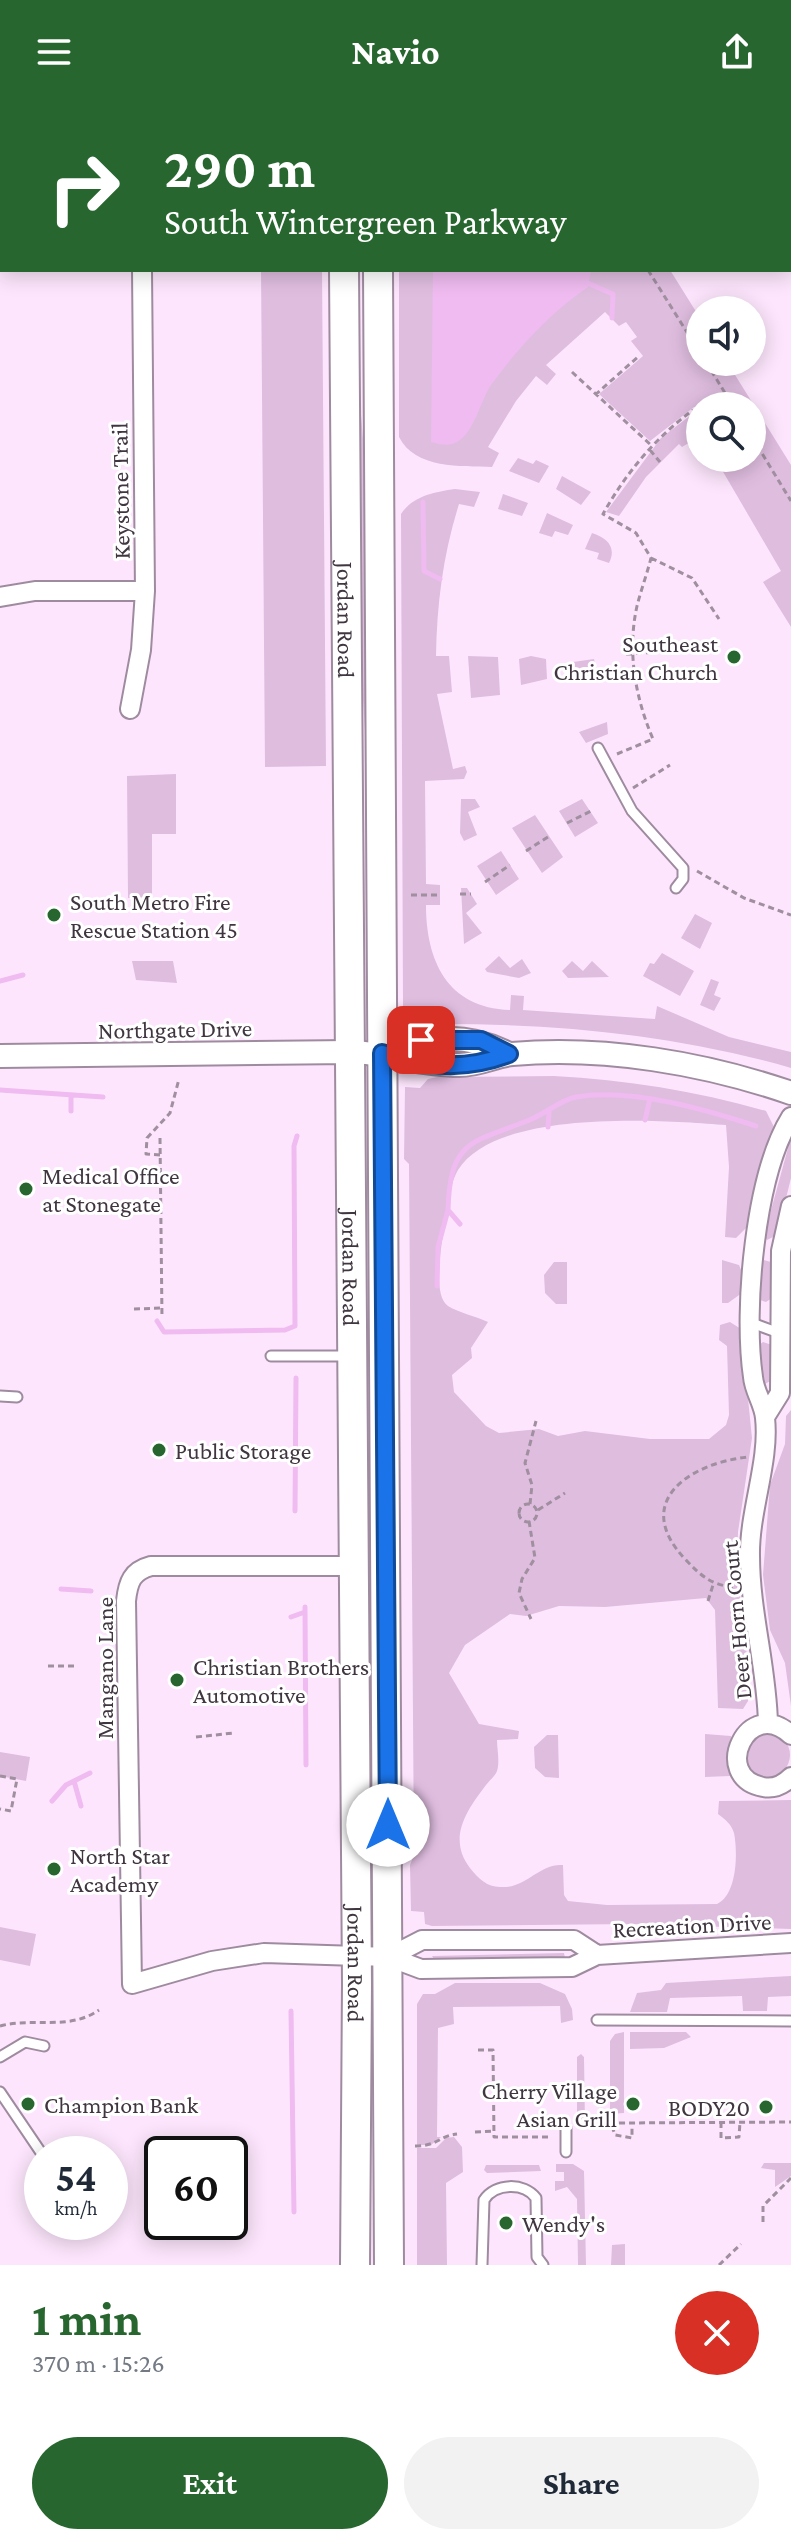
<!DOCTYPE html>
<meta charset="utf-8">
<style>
body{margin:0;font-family:"Crimson Pro",serif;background:#f2f2f3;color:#1f2937;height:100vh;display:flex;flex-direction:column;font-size:30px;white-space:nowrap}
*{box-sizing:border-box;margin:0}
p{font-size:26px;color:#747a83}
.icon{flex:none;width:44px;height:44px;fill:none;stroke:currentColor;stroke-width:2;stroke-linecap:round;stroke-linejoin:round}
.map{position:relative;height:2161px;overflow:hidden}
.panel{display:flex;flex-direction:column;background:#fff;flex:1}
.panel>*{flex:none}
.guide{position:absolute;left:0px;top:0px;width:792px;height:168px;box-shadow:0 4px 20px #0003;background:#27662f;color:#fff;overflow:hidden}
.fabs{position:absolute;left:686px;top:192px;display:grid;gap:16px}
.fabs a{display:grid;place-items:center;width:80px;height:80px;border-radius:50%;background:#fff;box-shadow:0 4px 20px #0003;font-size:40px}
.speed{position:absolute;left:24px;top:2032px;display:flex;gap:16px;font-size:40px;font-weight:700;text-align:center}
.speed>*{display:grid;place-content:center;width:104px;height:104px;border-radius:50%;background:#fff;box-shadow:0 4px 20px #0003;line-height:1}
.speed small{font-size:20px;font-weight:400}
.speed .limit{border:4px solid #111;border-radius:12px;background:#fff;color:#111}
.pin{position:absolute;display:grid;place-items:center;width:68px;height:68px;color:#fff;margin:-34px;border-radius:16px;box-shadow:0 4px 12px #0006}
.me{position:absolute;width:88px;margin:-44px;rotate:0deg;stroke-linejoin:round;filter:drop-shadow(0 0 6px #0008)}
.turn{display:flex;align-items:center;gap:28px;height:168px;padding:0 32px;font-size:36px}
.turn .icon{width:104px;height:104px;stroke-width:2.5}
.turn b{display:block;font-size:56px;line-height:68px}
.round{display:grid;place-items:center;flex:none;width:84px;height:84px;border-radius:42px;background:#f2f2f3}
.headline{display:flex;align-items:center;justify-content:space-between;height:136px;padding:0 32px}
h1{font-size:48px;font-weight:700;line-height:60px;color:#27662f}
.button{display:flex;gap:16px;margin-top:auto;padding:16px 32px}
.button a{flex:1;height:92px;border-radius:48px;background:#27662f;color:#fff;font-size:32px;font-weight:700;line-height:92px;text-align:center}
.button a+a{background:#f2f2f3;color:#1f2937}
header{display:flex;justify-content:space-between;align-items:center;height:104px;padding:0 32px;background:#27662f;color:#fff;font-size:36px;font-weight:700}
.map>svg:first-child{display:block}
</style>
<header><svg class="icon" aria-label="menu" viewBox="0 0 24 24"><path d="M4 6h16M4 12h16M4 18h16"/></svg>Navio<svg class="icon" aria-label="share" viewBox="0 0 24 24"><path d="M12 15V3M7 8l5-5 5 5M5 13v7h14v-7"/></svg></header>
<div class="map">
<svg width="791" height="2161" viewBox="0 0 791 2161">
<rect width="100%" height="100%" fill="#fde6fd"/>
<path fill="#dfbddf" d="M0,0h305l3,2h-306v7z
M413,0h218l-218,2z
M261,166h61l4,496 -61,1z
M399,166h271l30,48v44h27l64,103v162l-28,-45 18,-11 -66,-113h37v-52l-58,1 -44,34 -51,-47 44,-38 -12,-15 6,-4 -11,-15 -7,4 -14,-14 -59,53 10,9 -9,11 -11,-9 -20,25 -28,46 11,6 -7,14c-31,-1 -77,2 -93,-30z
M358,273l11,137 -2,249 -10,-161z
M700,304v28l-18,11 -3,-3 -33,33 -27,39 -13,-4 55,-74z
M518,354l15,6 3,-4 13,6 -10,17 -30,-12z
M562,372l29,16 -10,13 -25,-16z
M455,385l25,3 -6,15 -15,-3c-16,51 -22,99 -23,152h13l3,36 -15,2 16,75 12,-3 2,6 -3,7 -39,2 1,103 14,1v20h-14c0,55 21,103 84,105l1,-15 13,1 -1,14 132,9 2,-13 72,31 62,15v16c-114,-33 -230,-44 -348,-44 -16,-3 -24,-14 -40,-14l-2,-496c12,-18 33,-22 54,-25z
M503,390l25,9 -6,13 -24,-7z
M547,409l26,12 -5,10 -13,-4 -3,6 -13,-4z
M592,429c15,5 25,14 17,30l-12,-4 2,-6 -14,-4z
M468,552l30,1 2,38 -29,3z
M531,552l15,3 1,20 -26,6 -2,-26z
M594,555l3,16 -30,1 -1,-13z
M607,618l1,12 -22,9 -7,-11z
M176,670v60h-24v63l-24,1 -1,-122z
M461,695h14l5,8 -12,5 9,23 -13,6 -4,-8z
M582,695l16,24 -23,14 -16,-26z
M535,711l28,42 -21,16 -30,-45z
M501,747l18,28 -23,16 -19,-29z
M461,784h6l10,16 -11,9 16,20 -18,11z
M695,810l17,9 -12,26 -19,-11z
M662,849l32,18 -14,25 -37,-20 7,-13 4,1z
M499,852l11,12 12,-9 9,14 -12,5 -32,-6 -2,-3z
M132,857h41l4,22 -41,-3z
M572,857l11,10 9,-10 17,16 -41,1 -6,-7z
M711,875l8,3 -5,13 7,3 -7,13 -14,-6z
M554,972c73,4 142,15 212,35l10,20 -26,93 -14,14 -11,-1 4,-70 -3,-42c-64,-5 -229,-17 -268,45 -11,19 -12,50 -16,71 -2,16 -8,55 6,65 11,7 28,10 40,16l-17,26 1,10 -20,17 2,17 32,34 13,7 40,-4 19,7 27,-5 65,8h59l17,-14 3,-10 -2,-69 -8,-6 1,-15 10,-3 11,7 11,109 -14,94 -1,37 10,87 1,45 -5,8 -25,-1 -3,-98 -9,-12 -101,9 -46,-1 -33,10 -16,-2 -45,31 -16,28 30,51 40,7 -1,8 -21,1c0,9 3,22 0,31 -1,4 -8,10 -11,14 -19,25 -39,53 -16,83 8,10 17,19 30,19 26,2 39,-24 63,-22l1,30 4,6 39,4 110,-1c20,-9 21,-51 17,-71 -3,-9 -8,-13 -16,-19l1,-13 72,-1v129l-157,-5 -202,2 -7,-2 -1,-12 -13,-1 -1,-46 4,-10 -5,-691 -5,-5 1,-72 15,1 8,-9 9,-2z
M791,1033v41l-14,57 -10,5 -3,-4z
M722,1156l17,5 5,12 -2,16 -14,10h-6z
M764,1156l10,3 -2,35 -6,4 -6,-2 1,-37z
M554,1158h13v42h-11l-11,-11 -1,-18z
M763,1238l9,3v35l-7,4 -5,-4 -1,-35z
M365,1249l10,143 -2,152 -12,-153z
M791,1306v296l-6,-43 -15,-33 -7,-55 7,-90 15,-41 1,-28z
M746 1651a22 22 0 1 1 44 0a22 22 0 1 1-44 0Z
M705,1630l26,2 -1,40 -25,1z
M547,1631h11l1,43 -14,-1 -10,-9 -1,-21z
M0,1648l30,5 -4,24 -26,-5z
M0,1823l36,7 -6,32 -30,-6z
M564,1849l1,5 -131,1 -2,-3z
M791,1872v20l-23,1 -1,14h-24l-1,-15 -72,2 -3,14h-37l7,-19 24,-3 5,-7z
M455,1879h85l25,11 7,15 1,11 -12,3 -1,-17 -107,1 1,17 -16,4 -1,109h4l-10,8h-14v-141l6,-10h12z
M624,1928v81l-14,1v-73l5,-7z
M630,1928h56l5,5 -27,11 -34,1z
M581,1950l3,3 1,68 -8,3v-71z
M454,2033l8,10 1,25 -17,11 1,82h-30v-117h19l10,-10z
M764,2059h27v13l-16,11v-17l-14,-2z
M556,2060h17l11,7 2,94h-8l-1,-66 -10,-12 -12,4v-10h9v-9h-8z
M486,2061h53l2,6 -54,2 -3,-3z
M625,2140v21h-14l1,-20z"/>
<path fill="#efbbf0" d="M433,166h158l-3,17c-38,26 -70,61 -97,98 -10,15 -16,44 -31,55 -10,7 -18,5 -29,2z"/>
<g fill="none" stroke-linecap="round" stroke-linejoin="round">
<path stroke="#efbbf0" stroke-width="5" d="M585,178l28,12 -1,24
M423,398l1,69 16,8
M0,877l23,-6
M0,986l103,7
M71,991v16
M645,1016l5,-21
M548,1023l1,-15
M460,1120l-12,-14c2,-69 22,-67 79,-89 17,-6 33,-21 49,-24 56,-9 128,12 180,29
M437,1182l1,-39 10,-37
M157,1217l7,11 121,-2 10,-4 -1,-180 3,-10
M295,1407l1,-133
M61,1485l30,2
M305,1503l1,158
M291,1513l14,-5
M74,1677l7,25
M52,1697l14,-16 24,-12
M291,1907l3,201"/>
<defs>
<path id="service" d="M598,644l34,63 51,57v11l-7,9
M752,1219l27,10
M271,1252h76
M0,1292l17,1
M597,1916l194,1
M0,1953l25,-15 19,4
M0,1988l42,62
M566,2024v24
M482,2161l2,-65c11,-17 40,-18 52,-2l1,59 6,8"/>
<path id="minor" d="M732,0v2
M0,119h2
M790,147l1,2
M0,493l35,-6h110
M130,605l11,-59 4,-59 -3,-321
M765,1313l15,-24 1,-142 10,-45
M352,1462h-201c-19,5 -23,16 -25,35l6,383 80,-23 52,-8 125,4 32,12 151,-2 25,-12 194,-12
M768,1620c-1,-57 -18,-111 -18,-168 -1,-45 20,-95 15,-138 -1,-14 -11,-27 -12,-41 -10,-68 2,-202 38,-260
M791,1631c-43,-40 -81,42 -28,52 10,2 20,-2 28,-10
M389,1853l33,-17h152l23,15"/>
<path id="tertiary" d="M382,949c48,-16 81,-22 127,1
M0,952l350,-4c40,1 68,13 109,13 21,0 35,-9 53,-11 92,-8 192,9 279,39"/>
<g id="primary">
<path d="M343,0v2"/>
<path d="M378,0v2"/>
<path id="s1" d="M344,166l13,1714 -2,281"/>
<path d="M378,166l11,1995"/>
</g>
</defs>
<use href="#service" stroke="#9f8b9f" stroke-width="13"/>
<use href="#minor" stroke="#9f8b9f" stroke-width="22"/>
<use href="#tertiary" stroke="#9f8b9f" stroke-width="26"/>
<use href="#primary" stroke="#9f8b9f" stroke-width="32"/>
<path stroke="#9f8f9f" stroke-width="3" stroke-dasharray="6 4" stroke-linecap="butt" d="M561,0l1,2
M648,166l52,83
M706,258l27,44
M572,268l80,74
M595,291l44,-39
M752,333l39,64
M650,346l10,12
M651,454l41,20 27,41
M626,550l50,-3
M617,650l36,-15c-18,-42 -26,-88 -16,-133 4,-16 10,-32 14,-48l-15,-25 -33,-19c23,-41 52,-76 90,-104
M633,684l37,-23
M567,719l24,-12
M526,747l25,-16
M697,767l47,27 47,17
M485,778l25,-17
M460,790h11
M411,791h30
M160,1034l2,180
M160,1051l-14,-1 1,-16 23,-25 9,-34
M134,1205l28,-1
M530,1400l2,-19 -7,-22 11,-42
M519 1409a9 9 0 1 1 18 0a9 9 0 1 1-18 0Z
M538,1406l27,-17
M529,1417l6,37 -13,21 -3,14 12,26
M733,1483c-22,-2 -33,-12 -47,-27 -56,-58 4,-97 62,-103
M708,1497l5,-16
M48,1562h26
M196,1633l38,-4
M0,1672l17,3 -6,32 -11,-2
M0,1922c33,-9 69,5 99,-16
M478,1946h15l1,87h57
M721,2018v16l18,-1 1,-15
M612,2022l3,9 17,3v-13
M610,2023l8,-4 173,-1
M475,2028l19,-1
M415,2042c23,0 24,-10 42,-12
M763,2118v-16l28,-28
M719,2161l22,-21"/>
<use href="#service" stroke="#fff" stroke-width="9"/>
<use href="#minor" stroke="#fff" stroke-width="18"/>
<use href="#tertiary" stroke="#fff" stroke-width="22"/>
<use href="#primary" stroke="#fff" stroke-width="28"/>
</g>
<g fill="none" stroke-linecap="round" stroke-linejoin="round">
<defs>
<path id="route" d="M388,1721l-6,-772c46,14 82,18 127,1l-28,-14h-60"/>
</defs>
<use href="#route" stroke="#114b97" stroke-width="20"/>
<use href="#route" stroke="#1a73e8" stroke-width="14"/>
</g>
<g fill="#27662f" stroke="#fff" stroke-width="3">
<circle cx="734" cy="553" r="8"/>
<circle cx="54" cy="811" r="8"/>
<circle cx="26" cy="1085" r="8"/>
<circle cx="159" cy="1346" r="8"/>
<circle cx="177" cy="1576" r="8"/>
<circle cx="54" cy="1765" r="8"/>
<circle cx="28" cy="2000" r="8"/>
<circle cx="633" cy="2000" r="8"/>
<circle cx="766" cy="2003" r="8"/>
<circle cx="506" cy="2119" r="8"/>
</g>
<g text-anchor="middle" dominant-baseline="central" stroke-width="6" stroke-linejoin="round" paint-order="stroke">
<g font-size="24" fill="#3f363f" stroke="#fff">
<text transform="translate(120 387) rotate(-91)">Keystone Trail</text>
<text stroke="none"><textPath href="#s1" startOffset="350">Jordan Road</textPath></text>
<text transform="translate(175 925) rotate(-1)">Northgate Drive</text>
<text stroke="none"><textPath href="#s1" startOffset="998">Jordan Road</textPath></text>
<text transform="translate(736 1516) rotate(-95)">Deer Horn Court</text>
<text transform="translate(104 1564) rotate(-90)">Mangano Lane</text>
<text transform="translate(692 1821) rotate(-3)">Recreation Drive</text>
<text stroke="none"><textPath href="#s1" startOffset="1694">Jordan Road</textPath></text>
</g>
<g font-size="24" fill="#3f363f" stroke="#fff" text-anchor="start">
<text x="718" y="539" text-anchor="end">Southeast<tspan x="718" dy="28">Christian Church</tspan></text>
<text x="70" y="797">South Metro Fire<tspan x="70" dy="28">Rescue Station 45</tspan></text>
<text x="42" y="1071">Medical Office<tspan x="42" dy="28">at Stonegate</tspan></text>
<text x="175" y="1346">Public Storage</text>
<text x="193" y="1562">Christian Brothers<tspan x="193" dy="28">Automotive</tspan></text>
<text x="70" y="1751">North Star<tspan x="70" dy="28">Academy</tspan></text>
<text x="617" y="1986" text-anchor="end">Cherry Village<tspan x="617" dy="28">Asian Grill</tspan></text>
<text x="44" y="2000">Champion Bank</text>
<text x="750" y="2003" text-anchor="end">BODY20</text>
<text x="522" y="2119">Wendy's</text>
</g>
</g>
</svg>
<div class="fabs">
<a><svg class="icon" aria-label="sound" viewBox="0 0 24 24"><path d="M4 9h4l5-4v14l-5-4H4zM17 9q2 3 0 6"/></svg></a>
<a><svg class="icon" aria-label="search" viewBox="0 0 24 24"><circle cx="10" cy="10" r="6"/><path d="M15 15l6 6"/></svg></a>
</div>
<div class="speed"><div>54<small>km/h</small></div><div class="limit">60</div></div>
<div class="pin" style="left:421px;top:936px;background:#d93025"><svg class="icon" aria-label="arrive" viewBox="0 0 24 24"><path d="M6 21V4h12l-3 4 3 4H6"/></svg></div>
<svg class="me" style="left:388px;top:1721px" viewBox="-20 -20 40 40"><circle r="19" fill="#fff"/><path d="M0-13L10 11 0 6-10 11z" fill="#1a73e8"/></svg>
<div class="guide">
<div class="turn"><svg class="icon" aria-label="right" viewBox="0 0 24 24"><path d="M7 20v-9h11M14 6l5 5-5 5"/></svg><div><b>290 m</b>South Wintergreen Parkway</div></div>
</div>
</div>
<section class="panel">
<div class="headline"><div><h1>1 min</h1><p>370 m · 15:26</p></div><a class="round" style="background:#d93025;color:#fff"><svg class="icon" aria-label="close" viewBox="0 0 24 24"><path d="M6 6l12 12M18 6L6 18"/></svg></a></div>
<div class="button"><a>Exit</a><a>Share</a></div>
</section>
